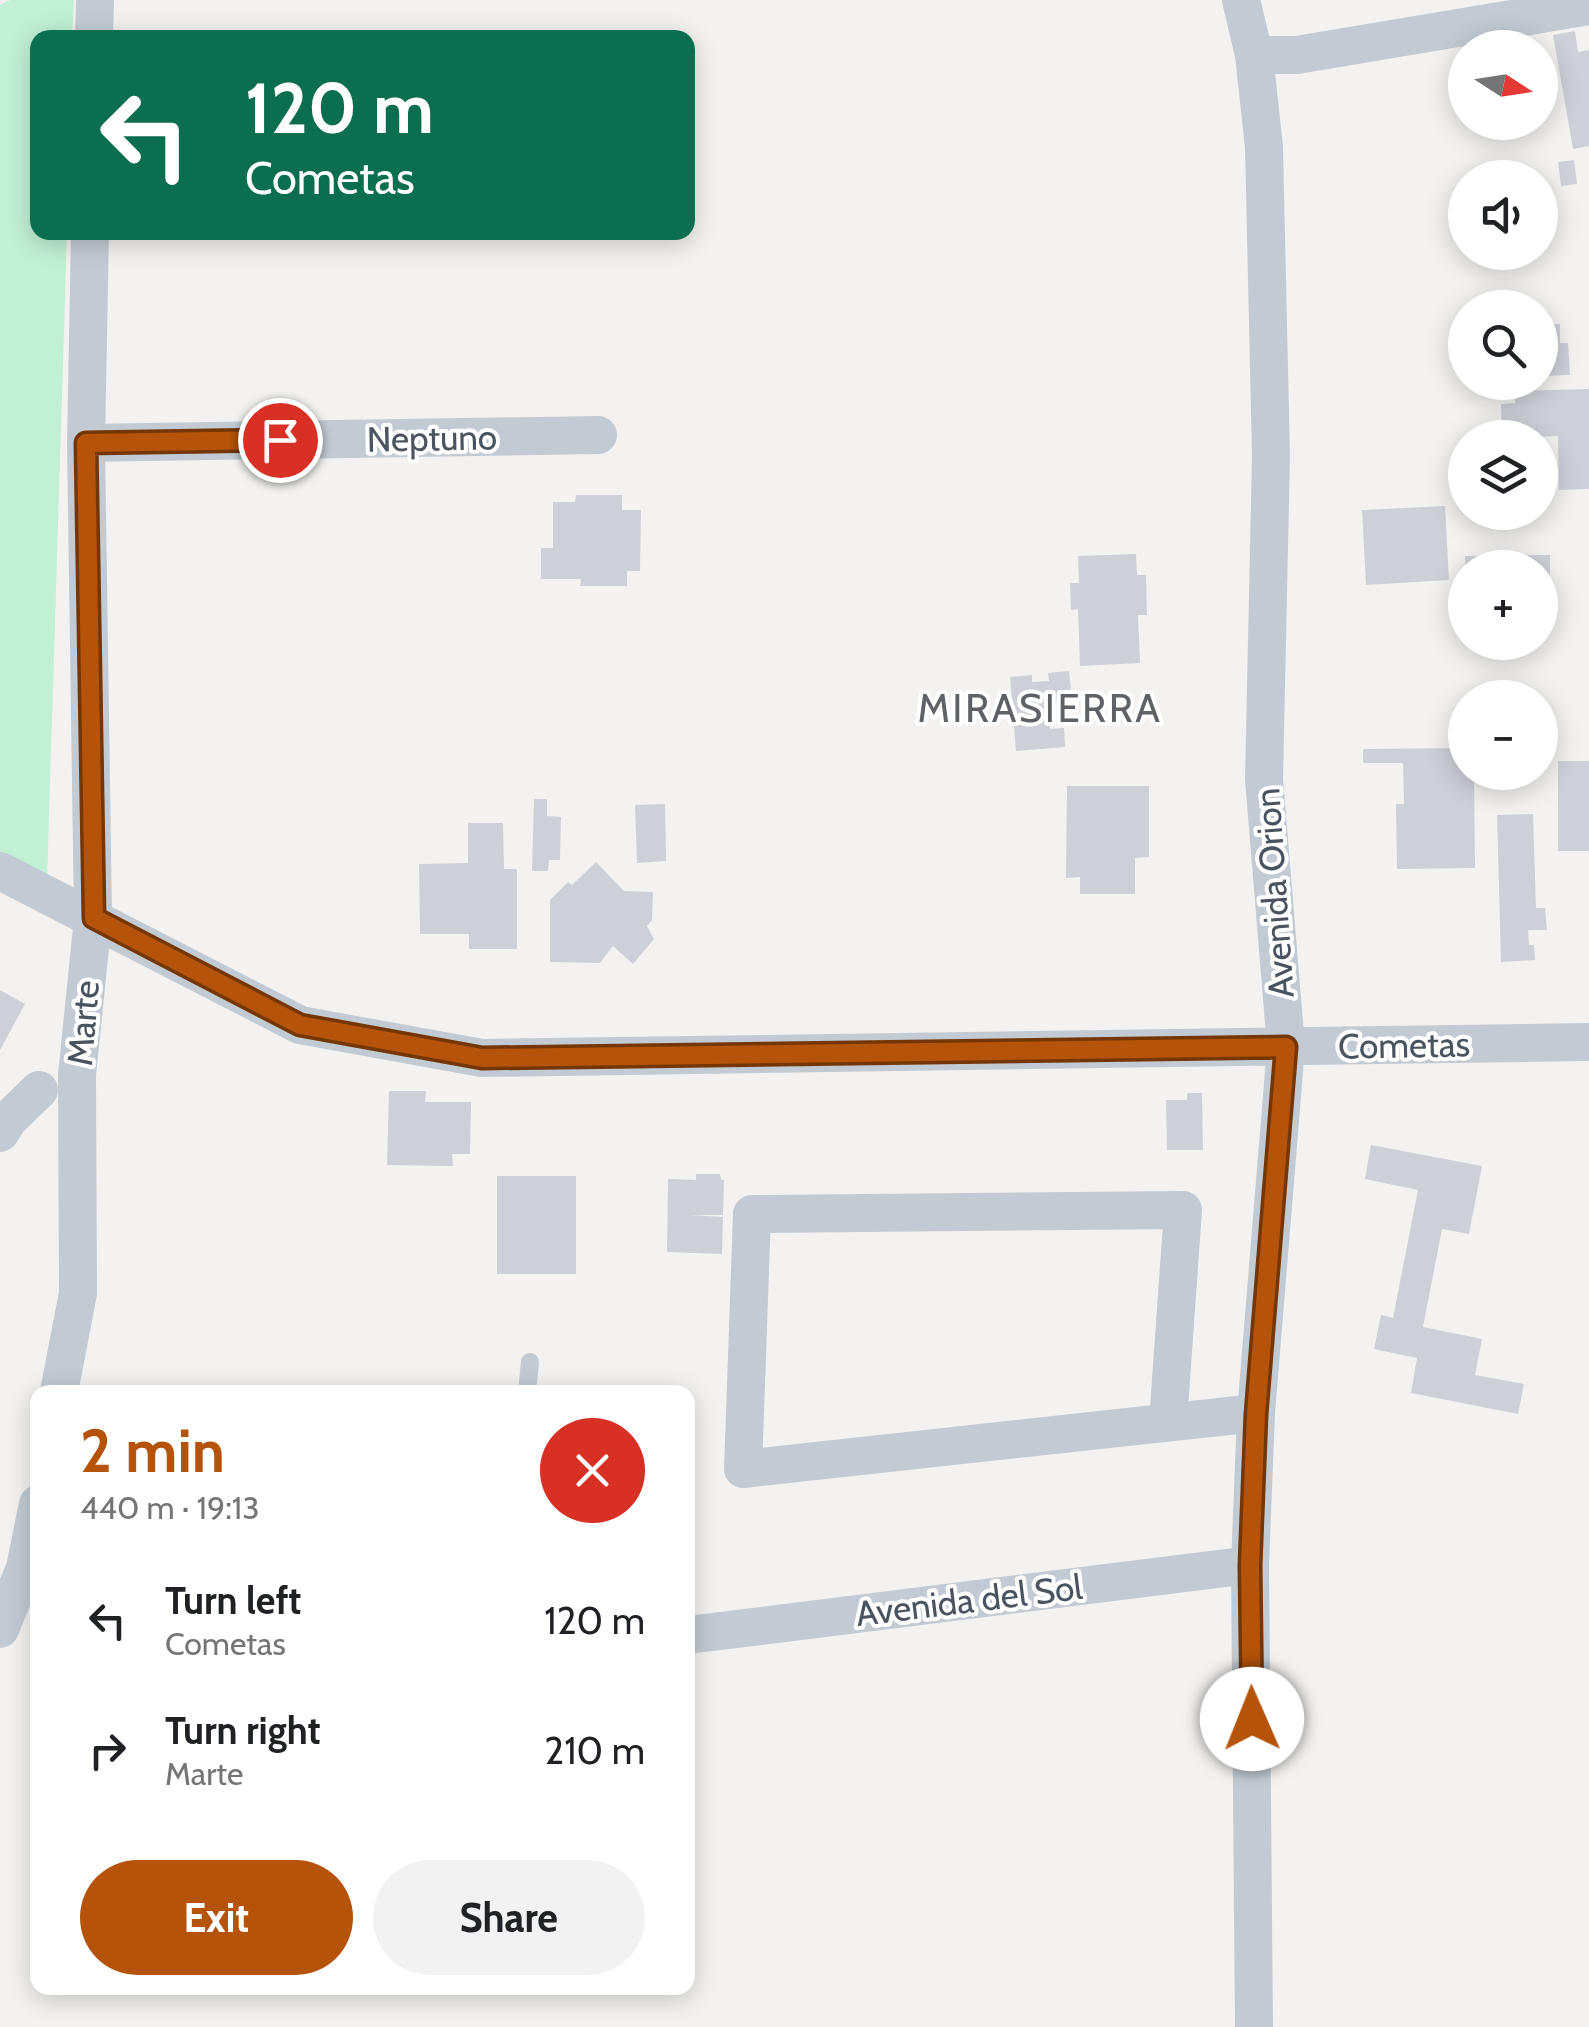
<!DOCTYPE html>
<meta charset="utf-8">
<style>
body{margin:0;font-family:Cabin,sans-serif;background:#f2f2f2;color:#202124;height:100vh;display:flex;flex-direction:column;font-size:38px;white-space:nowrap}
*{box-sizing:border-box;margin:0}
p{font-size:32px;color:#757577}
.icon{flex:none;width:55px;height:55px;fill:none;stroke:currentColor;stroke-width:2;stroke-linecap:round;stroke-linejoin:round}
.map{position:relative;flex:1;overflow:hidden}
.drawer{position:absolute;left:30px;top:1385px;width:665px;height:610px;display:flex;flex-direction:column;background:#fff;border-radius:20px;box-shadow:0 5px 25px #0003}
.drawer>*{flex:none}
.hud{position:absolute;left:30px;top:30px;width:665px;height:210px;border-radius:20px;box-shadow:0 5px 25px #0003;background:#0b6e4f;color:#fff;overflow:hidden}
.needle{width:65px;rotate:102deg}
.buttons{position:absolute;left:1448px;top:30px;display:grid;gap:20px}
.buttons a{display:grid;place-items:center;width:110px;height:110px;border-radius:50%;background:#fff;box-shadow:0 5px 25px #0003;font-size:50px}
.pin{position:absolute;display:grid;place-items:center;width:85px;height:85px;color:#fff;margin:-42px;border:5px solid #fff;border-radius:50%;box-shadow:0 2px 10px #0007}
.me{position:absolute;width:110px;margin:-55px;rotate:359deg;stroke-linejoin:round;filter:drop-shadow(0 0 8px #0008)}
.turn{display:flex;align-items:center;gap:35px;height:210px;padding:0 50px;font-size:45px}
.turn .icon{width:130px;height:130px;stroke-width:2.5}
.turn b{display:block;font-size:70px;line-height:85px}
.round{display:grid;place-items:center;flex:none;width:105px;height:105px;border-radius:52px;background:#f2f2f2}
.headline{display:flex;align-items:center;justify-content:space-between;height:170px;padding:0 50px}
h1{font-size:60px;font-weight:700;line-height:75px;color:#b45309}
.button{display:flex;gap:20px;margin-top:auto;padding:20px 50px}
.button a{flex:1;height:115px;border-radius:60px;background:#b45309;color:#fff;font-size:40px;font-weight:700;line-height:115px;text-align:center}
.button a+a{background:#f2f2f2;color:#202124}
ul{padding:0;list-style:none}
li{display:flex;align-items:center;gap:30px;height:130px;padding:0 50px}
li div{flex:1}
li b{display:block;font-size:38px}
li em{font-style:normal}
.map>svg:first-child{display:block}
</style>
<div class="map">
<svg width="1589" height="2027" viewBox="0 0 1589 2027">
<rect width="100%" height="100%" fill="#f4f2f1"/>
<path fill="#c1f0d5" d="M10,0h64l-2,37 -34,1v194l29,1 -20,648 -47,-25v-851z"/>
<path fill="#cdd0d7" d="M1575,31l3,21 11,-2v96l-16,3 -20,-114z
M1574,160l3,24 -16,2 -3,-24z
M1540,313h9l1,11h10v19h8l2,32 -30,1z
M1589,389v100l-30,1 -1,-54 -56,2 -1,-34 14,-1v-12z
M576,495h46v15h19l-1,61h-13v15h-47l1,-7h-40v-31h12v-46h22z
M1445,506l4,74 -83,5 -4,-75z
M1136,554l1,21h9l1,40h-9l2,48 -60,3 -2,-57 -7,1 -1,-27h9l-1,-27z
M1550,555v32h-10v-19h-75v-12z
M1069,671l3,29 -24,2 2,27 14,-1 1,19 -49,4 -6,-74 22,-2v7l17,-1 -1,-8z
M1465,748v24h9l1,96 -78,1 -1,-65h8l-1,-41h-40v-14z
M1558,761h31v90h-31z
M1067,786h82v71l-14,1v36h-55v-17l-14,1z
M534,799h13v17l14,1 -1,43h-11l-1,11h-16z
M665,804l1,57 -29,2 -2,-58z
M1533,814l3,94h9l2,22h-19l1,15h5l1,15 -34,2 -4,-147z
M468,823h35l1,46h13v80h-48v-15h-49l-1,-70 49,-1z
M596,862l28,29 29,1 -1,28 -5,6 7,13 -21,25 -20,-18 -13,17 -50,-1v-62l18,-18 4,3z
M0,990l25,14 -25,46z
M389,1091h37l-1,11h46l-1,52h-18l1,12 -66,-1z
M1187,1093h15l1,57h-36l-1,-50h21z
M1371,1145l111,21 -13,68 -27,-5 -19,98 59,12 -7,36 49,9 -6,30 -107,-21 6,-35 -43,-9 7,-34 12,3 25,-128 -53,-11z
M696,1174h24l1,6h3l-1,35h-33l33,2 -1,37 -55,-2 1,-73 28,1z
M497,1176h79v98h-79z"/>
<g fill="none" stroke-linecap="round" stroke-linejoin="round">
<path stroke="#c2cbd3" stroke-width="18" d="M527,1392l3,-30"/>
<path stroke="#c2cbd3" stroke-width="38" d="M1241,0l13,55 10,92 7,309 -7,323 22,268 -30,366 -6,152 4,462
M94,38l1,-38
M1254,55h43l292,-49
M86,443l512,-8
M0,871l300,154 182,33 1107,-16
M0,1133l9,-14 30,-29
M59,1392l19,-99 -1,-218 16,-157 -7,-475 4,-211
M1168,1422l15,-212 -431,4 -9,255 513,-56
M0,1629l25,-61 13,-64
M688,1635l562,-70"/>
</g>
<g fill="none" stroke-linecap="round" stroke-linejoin="round">
<defs>
<path id="route" d="M280,440l-194,3 8,475 206,107 182,33 804,-11 -30,367 -6,151 2,154"/>
</defs>
<use href="#route" stroke="#753606" stroke-width="25"/>
<use href="#route" stroke="#b45309" stroke-width="18"/>
</g>
<g text-anchor="middle" dominant-baseline="central" stroke-width="8" stroke-linejoin="round" paint-order="stroke">
<g font-size="35" fill="#49545f" stroke="#fff">
<text transform="translate(432 438) rotate(-1)">Neptuno</text>
<text transform="translate(1274 893) rotate(-94)">Avenida Orion</text>
<text transform="translate(83 1023) rotate(-85)">Marte</text>
<text transform="translate(1404 1045) rotate(-1)">Cometas</text>
<text transform="translate(969 1600) rotate(-7)">Avenida del Sol</text>
</g>
<g font-size="40" letter-spacing="2.5" fill="#5e6166" stroke="#fff">
<text x="1040" y="707">MIRASIERRA</text>
</g>
</g>
</svg>
<div class="buttons">
<a><svg class="needle" viewBox="-14 -14 28 28"><path d="M0-13l5 13h-10z" fill="#e53935"/><path d="M0 13l5-13h-10z" fill="#757577"/></svg></a>
<a><svg class="icon" aria-label="sound" viewBox="0 0 24 24"><path d="M4 9h4l5-4v14l-5-4H4zM17 9q2 3 0 6"/></svg></a>
<a><svg class="icon" aria-label="search" viewBox="0 0 24 24"><circle cx="10" cy="10" r="6"/><path d="M15 15l6 6"/></svg></a>
<a><svg class="icon" aria-label="layers" viewBox="0 0 24 24"><path d="M12 4l9 5-9 5-9-5zM3 14l9 5 9-5"/></svg></a>
<a>+</a>
<a>−</a>
</div>
<div class="pin" style="left:280px;top:440px;background:#d93025"><svg class="icon" aria-label="arrive" viewBox="0 0 24 24"><path d="M6 21V4h12l-3 4 3 4H6"/></svg></div>
<svg class="me" style="left:1252px;top:1719px" viewBox="-20 -20 40 40"><circle r="19" fill="#fff"/><path d="M0-13L10 11 0 6-10 11z" fill="#b45309"/></svg>
<div class="hud">
<div class="turn"><svg class="icon" aria-label="left" viewBox="0 0 24 24"><path d="M17 20v-9H6M10 6l-5 5 5 5"/></svg><div><b>120 m</b>Cometas</div></div>
</div>
<section class="drawer">
<div class="headline"><div><h1>2 min</h1><p>440 m · 19:13</p></div><a class="round" style="background:#d93025;color:#fff"><svg class="icon" aria-label="close" viewBox="0 0 24 24"><path d="M6 6l12 12M18 6L6 18"/></svg></a></div>
<ul>
<li><svg class="icon" aria-label="left" viewBox="0 0 24 24"><path d="M17 20v-9H6M10 6l-5 5 5 5"/></svg><div><b>Turn left</b><p>Cometas</p></div><em>120 m</em></li>
<li><svg class="icon" aria-label="right" viewBox="0 0 24 24"><path d="M7 20v-9h11M14 6l5 5-5 5"/></svg><div><b>Turn right</b><p>Marte</p></div><em>210 m</em></li>
</ul>
<div class="button"><a>Exit</a><a>Share</a></div>
</section>
</div>
